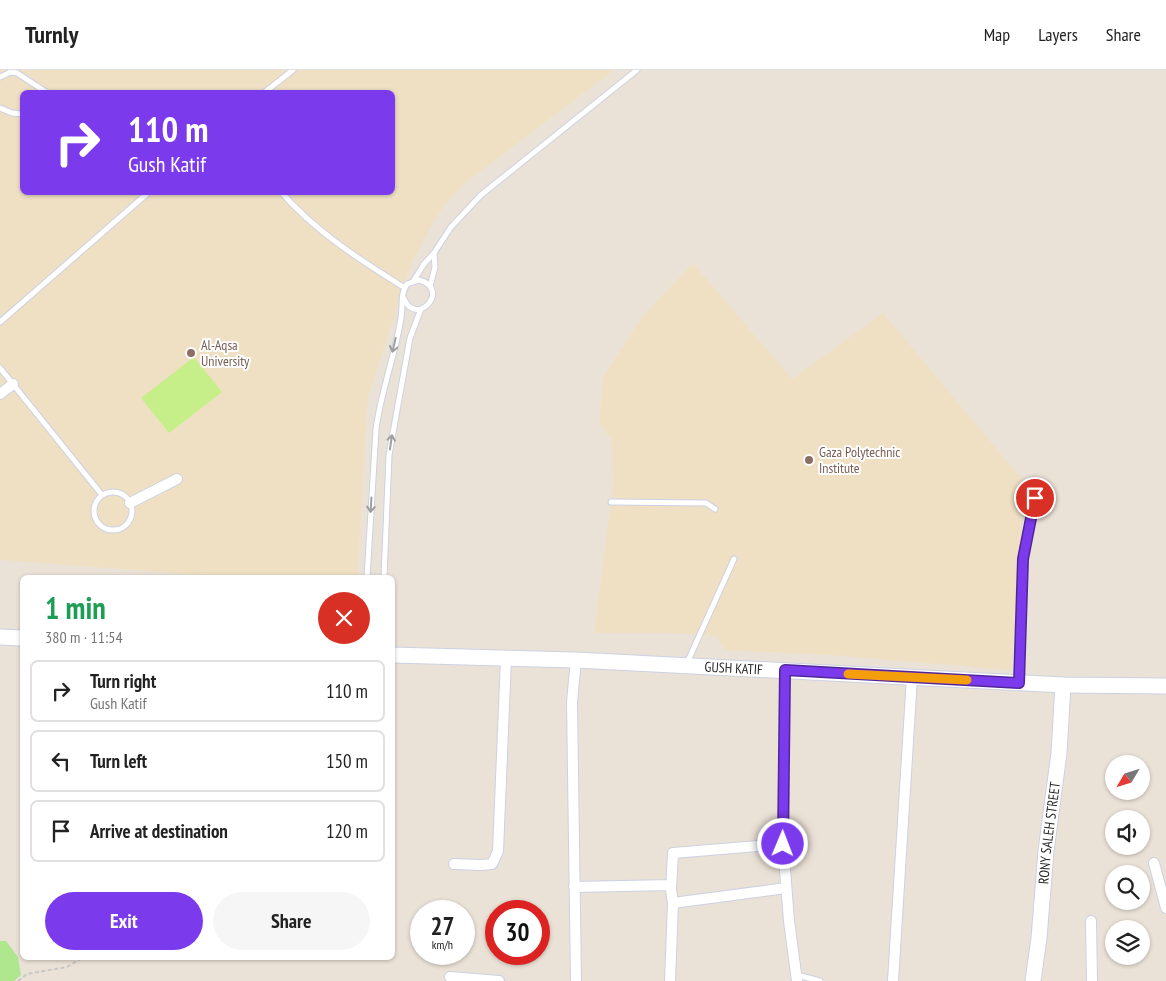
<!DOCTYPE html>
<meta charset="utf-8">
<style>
body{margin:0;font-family:"PT Sans Narrow",sans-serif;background:#f6f6f6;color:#222;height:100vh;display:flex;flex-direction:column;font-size:19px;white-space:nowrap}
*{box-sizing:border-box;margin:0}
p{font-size:16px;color:#767676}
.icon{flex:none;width:28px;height:28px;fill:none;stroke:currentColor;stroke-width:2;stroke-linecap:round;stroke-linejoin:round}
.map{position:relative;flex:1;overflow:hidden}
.panel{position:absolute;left:20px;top:505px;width:375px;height:385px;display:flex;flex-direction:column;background:#fff;border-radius:8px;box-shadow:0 1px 4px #0004}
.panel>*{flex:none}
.hud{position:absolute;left:20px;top:20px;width:375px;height:105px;border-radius:8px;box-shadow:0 1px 4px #0004;background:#7c3aed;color:#fff;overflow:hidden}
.needle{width:32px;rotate:232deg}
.tools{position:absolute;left:1105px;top:685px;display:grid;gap:10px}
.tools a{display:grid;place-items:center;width:45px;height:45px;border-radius:50%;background:#fff;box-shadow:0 1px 4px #0004;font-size:25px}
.speed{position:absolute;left:410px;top:830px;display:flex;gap:10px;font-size:25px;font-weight:700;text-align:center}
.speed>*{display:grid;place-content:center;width:65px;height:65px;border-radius:50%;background:#fff;box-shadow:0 1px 4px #0004;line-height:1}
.speed small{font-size:12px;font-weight:400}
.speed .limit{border:8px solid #d22;background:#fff;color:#111}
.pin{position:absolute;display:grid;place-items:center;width:42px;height:42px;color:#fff;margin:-21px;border:2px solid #fff;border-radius:50%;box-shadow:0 1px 5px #0007}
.me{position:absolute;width:55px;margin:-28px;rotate:1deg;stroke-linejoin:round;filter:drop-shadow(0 0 4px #0008)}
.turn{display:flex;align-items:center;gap:18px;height:105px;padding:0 25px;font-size:22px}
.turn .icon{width:65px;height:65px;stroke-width:2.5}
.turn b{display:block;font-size:35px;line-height:42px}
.round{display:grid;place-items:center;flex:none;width:52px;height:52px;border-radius:26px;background:#f6f6f6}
.overview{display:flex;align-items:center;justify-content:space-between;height:85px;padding:0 25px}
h1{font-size:30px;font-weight:600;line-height:38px;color:#1e9e55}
.cta{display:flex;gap:10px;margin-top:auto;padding:10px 25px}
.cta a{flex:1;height:58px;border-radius:30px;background:#7c3aed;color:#fff;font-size:20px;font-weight:600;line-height:58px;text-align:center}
.cta a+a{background:#f6f6f6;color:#222}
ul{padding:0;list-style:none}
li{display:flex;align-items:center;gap:15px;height:62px;margin:0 10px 8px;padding:0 15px;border:2px solid #e0e0e0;border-radius:8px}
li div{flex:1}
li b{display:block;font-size:19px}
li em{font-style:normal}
header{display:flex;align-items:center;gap:30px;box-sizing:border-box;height:70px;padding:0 25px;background:#fff;border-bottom:1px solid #e0e0e0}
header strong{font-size:24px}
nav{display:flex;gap:28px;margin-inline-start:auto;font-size:18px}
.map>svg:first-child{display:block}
</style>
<header>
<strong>Turnly</strong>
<nav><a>Map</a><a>Layers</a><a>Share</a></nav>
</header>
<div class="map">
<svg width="1166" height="911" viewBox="0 0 1166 911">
<rect width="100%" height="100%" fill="#ebe2d7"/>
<path fill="#efe0c4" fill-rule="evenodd" d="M0,0h614l-148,112 -17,18 -14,19 -24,45 -43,134 -11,179h-129l-228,-17zM22,22h370v100h-370z
M693,193l99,116 91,-66 138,165 2,28 -11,164 -183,-15 -105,-5 -7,-14 -42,-3h-81l19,-147 -1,-45 -13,-18 4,-46 39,-60z"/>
<path fill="#aee78e" d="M0,871h6l12,16 3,18 -7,6h-14z"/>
<path fill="#c6ef89" d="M194,287l28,35 -53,41 -28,-35z"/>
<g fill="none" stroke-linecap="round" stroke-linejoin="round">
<defs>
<path id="lane" d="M0,7l11,-5 6,1 29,19
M265,22l28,-22
M0,38l12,5 10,1
M281,122c35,40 79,68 124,96
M414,210l10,-16 10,-11 17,-26 30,-32 156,-125
M430,217l5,-20 -1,-14
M0,252l149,-130
M0,298l102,127
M94 441a19 19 0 1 1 38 0a19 19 0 1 1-38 0Z
M611,432l95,1 9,6
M367,508l9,-149c5,-38 19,-73 25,-111 2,-11 -1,-24 6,-34l12,-4c33,8 -3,50 -16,17
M384,508l5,-123 21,-117 11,-29
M687,593l47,-104
M1019,612l4,-123 12,-61 4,-10
M797,905l23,6"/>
<path id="street" d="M0,324l13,-10
M130,433l47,-24
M576,590l-4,42 4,279
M785,600l-2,174 6,77 8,60
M1154,793l12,45
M454,794l27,1 11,-1 6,-13 8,-193
M574,817l97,-2
M673,833l113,-15
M1091,851l1,60
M450,907l49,4
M670,911l3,-78 -2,-13 2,-37 110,-9
M893,911l19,-304"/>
<g id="secondary">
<path d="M0,567l22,1"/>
<path id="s1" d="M392,585l184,5 487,25 103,1"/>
<path id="s2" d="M1033,911l6,-43 7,-87 13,-98 4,-68"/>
</g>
</defs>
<use href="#lane" stroke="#ccd1e2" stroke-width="7"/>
<use href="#street" stroke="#ccd1e2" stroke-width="12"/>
<use href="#secondary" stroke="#ccd1e2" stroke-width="17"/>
<path stroke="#c7c7c7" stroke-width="2" stroke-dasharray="4 2.5" stroke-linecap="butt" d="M18,911l9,-7 40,-7 15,-9"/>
<use href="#lane" stroke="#fff" stroke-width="5"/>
<use href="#street" stroke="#fff" stroke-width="10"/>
<use href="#secondary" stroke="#fff" stroke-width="15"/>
</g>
<defs><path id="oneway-shaft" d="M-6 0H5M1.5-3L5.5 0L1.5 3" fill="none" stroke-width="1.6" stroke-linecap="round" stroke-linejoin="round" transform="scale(1.25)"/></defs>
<g stroke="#9e9e9e">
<use href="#oneway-shaft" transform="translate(394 275) rotate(103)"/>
<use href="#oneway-shaft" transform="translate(391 372) rotate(-82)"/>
<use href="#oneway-shaft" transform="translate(371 435) rotate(93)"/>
</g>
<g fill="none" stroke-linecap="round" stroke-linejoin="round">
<defs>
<path id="route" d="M783,774l2,-174 234,13 4,-124 12,-61"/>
</defs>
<use href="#route" stroke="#51269a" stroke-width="12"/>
<use href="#route" stroke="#7c3aed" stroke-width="9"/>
<path stroke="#f59e0b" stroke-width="9" d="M848,604l119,6"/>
</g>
<g fill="#8d6e63" stroke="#fff" stroke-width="2">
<circle cx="191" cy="283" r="5"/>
<circle cx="809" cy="390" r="5"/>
</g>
<g text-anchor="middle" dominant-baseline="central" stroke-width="4" stroke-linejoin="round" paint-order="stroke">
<g font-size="14" fill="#785e54" stroke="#fff" text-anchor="start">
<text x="201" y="275">Al-Aqsa<tspan x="201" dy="16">University</tspan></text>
<text x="819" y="382">Gaza Polytechnic<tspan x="819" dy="16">Institute</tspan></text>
</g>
<g font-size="14" fill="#272727" stroke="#fff">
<text stroke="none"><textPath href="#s1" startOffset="342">GUSH KATIF</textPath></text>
<text stroke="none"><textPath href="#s2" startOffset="149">RONY SALEH STREET</textPath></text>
</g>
</g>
</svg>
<div class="tools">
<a><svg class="needle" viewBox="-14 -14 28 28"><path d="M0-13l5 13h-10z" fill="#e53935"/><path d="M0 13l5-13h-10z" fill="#767676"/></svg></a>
<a><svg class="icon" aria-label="sound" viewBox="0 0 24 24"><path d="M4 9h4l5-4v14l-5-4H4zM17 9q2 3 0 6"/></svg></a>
<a><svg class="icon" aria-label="search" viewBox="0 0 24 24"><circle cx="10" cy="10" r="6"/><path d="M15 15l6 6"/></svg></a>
<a><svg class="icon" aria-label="layers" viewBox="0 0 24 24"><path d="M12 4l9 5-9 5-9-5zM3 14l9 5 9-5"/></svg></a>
</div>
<div class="speed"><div>27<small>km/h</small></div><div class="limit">30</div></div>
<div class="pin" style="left:1035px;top:428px;background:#d93025"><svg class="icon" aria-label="arrive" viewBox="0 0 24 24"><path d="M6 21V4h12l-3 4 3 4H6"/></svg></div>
<svg class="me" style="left:783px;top:774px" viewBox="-20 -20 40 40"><circle r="17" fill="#7c3aed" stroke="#fff" stroke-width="3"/><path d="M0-11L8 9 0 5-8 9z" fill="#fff"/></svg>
<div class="hud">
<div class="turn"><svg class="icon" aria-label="right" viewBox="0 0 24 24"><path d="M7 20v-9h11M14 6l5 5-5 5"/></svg><div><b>110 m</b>Gush Katif</div></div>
</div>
<section class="panel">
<div class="overview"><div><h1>1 min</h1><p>380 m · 11:54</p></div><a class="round" style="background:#d93025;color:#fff"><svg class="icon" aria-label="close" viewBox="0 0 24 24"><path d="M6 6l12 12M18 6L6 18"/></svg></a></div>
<ul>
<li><svg class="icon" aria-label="right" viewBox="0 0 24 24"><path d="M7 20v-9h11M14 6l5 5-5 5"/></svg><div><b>Turn right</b><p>Gush Katif</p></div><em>110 m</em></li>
<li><svg class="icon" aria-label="left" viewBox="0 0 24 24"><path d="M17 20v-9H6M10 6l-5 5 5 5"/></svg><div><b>Turn left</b></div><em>150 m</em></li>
<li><svg class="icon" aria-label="arrive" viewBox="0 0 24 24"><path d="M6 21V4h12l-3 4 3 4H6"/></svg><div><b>Arrive at destination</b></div><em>120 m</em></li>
</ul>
<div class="cta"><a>Exit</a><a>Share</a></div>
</section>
</div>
